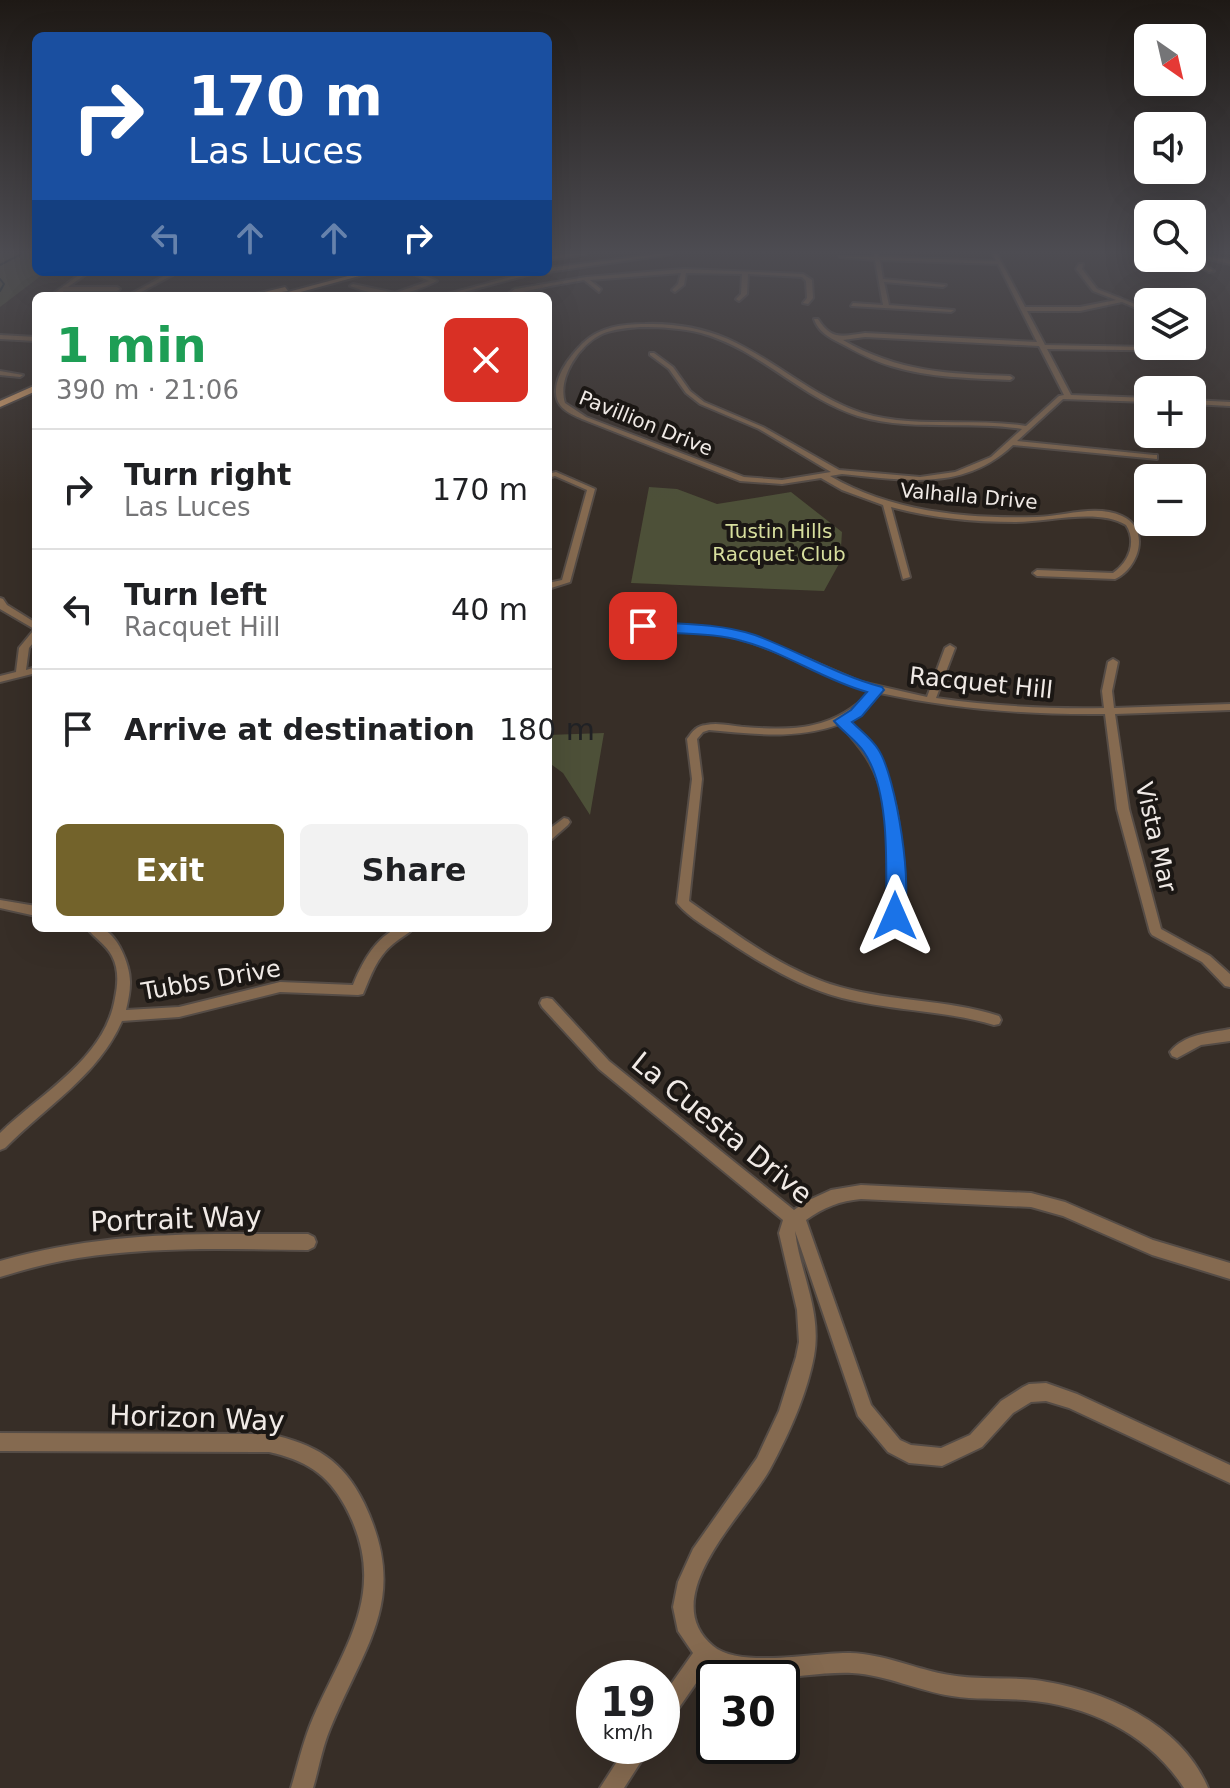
<!DOCTYPE html>
<meta charset="utf-8">
<style>
body{margin:0;font-family:"DejaVu Sans",sans-serif;background:#f2f2f2;color:#202124;height:100vh;display:flex;flex-direction:column;font-size:30px;white-space:nowrap}
*{box-sizing:border-box;margin:0}
p{font-size:26px;color:#757577}
.icon{flex:none;width:44px;height:44px;fill:none;stroke:currentColor;stroke-width:2;stroke-linecap:round;stroke-linejoin:round}
.map{position:relative;flex:1;overflow:hidden}
.drawer{position:absolute;left:32px;top:292px;width:520px;height:640px;display:flex;flex-direction:column;background:#fff;border-radius:12px;box-shadow:0 8px 32px #0002}
.drawer>*{flex:none}
.top-card{position:absolute;left:32px;top:32px;width:520px;height:244px;border-radius:12px;box-shadow:0 8px 32px #0002;background:#1a4fa0;color:#fff;overflow:hidden}
.needle{width:52px;rotate:146deg}
.controls{position:absolute;left:1134px;top:24px;display:grid;gap:16px}
.controls a{display:grid;place-items:center;width:72px;height:72px;border-radius:12px;background:#fff;box-shadow:0 8px 32px #0002;font-size:40px}
.speed{position:absolute;left:576px;top:1660px;display:flex;gap:16px;font-size:40px;font-weight:700;text-align:center}
.speed>*{display:grid;place-content:center;width:104px;height:104px;border-radius:50%;background:#fff;box-shadow:0 8px 32px #0002;line-height:1}
.speed small{font-size:20px;font-weight:400}
.speed .limit{border:4px solid #111;border-radius:12px;background:#fff;color:#111}
.pin{position:absolute;display:grid;place-items:center;width:68px;height:68px;color:#fff;margin:-34px;border-radius:16px;box-shadow:0 4px 12px #0006}
.me{position:absolute;width:88px;margin:-44px;rotate:0deg;stroke-linejoin:round;filter:drop-shadow(0 0 6px #0008)}
.turn{display:flex;align-items:center;gap:28px;height:168px;padding:0 24px;font-size:36px}
.turn .icon{width:104px;height:104px;stroke-width:2.5}
.turn b{display:block;font-size:56px;line-height:68px}
.lanes{display:flex;align-items:center;height:76px;padding:0 24px;background:#0003;justify-content:center;gap:40px;direction:ltr}
.lanes .off{opacity:.35}
.round{display:grid;place-items:center;flex:none;width:84px;height:84px;border-radius:12px;background:#f2f2f2}
.headline{display:flex;align-items:center;justify-content:space-between;height:136px;padding:0 24px}
h1{font-size:48px;font-weight:700;line-height:60px;color:#1e9e55}
.action{display:flex;gap:16px;margin-top:auto;padding:16px 24px}
.action a{flex:1;height:92px;border-radius:12px;background:#73632b;color:#fff;font-size:32px;font-weight:700;line-height:92px;text-align:center}
.action a+a{background:#f2f2f2;color:#202124}
ul{padding:0;list-style:none}
li{display:flex;align-items:center;gap:24px;height:120px;padding:0 24px;border-top:2px solid #e0e0e0}
li div{flex:1}
li b{display:block;font-size:30px}
li em{font-style:normal}
.map>svg:first-child{display:block}
</style>
<div class="map">
<svg width="1230" height="1788" viewBox="0 0 1230 1788">
<rect width="100%" height="100%" fill="#372e27"/>
<path fill="#4d5038" d="M0,254h36v18h10l-46,35z
M649,487l28,2 40,15 74,-12 51,40 -2,30 -16,29 -193,-8z
M604,733l-14,82 -27,-42 -15,-11v-27z"/>
<g fill="none" stroke-linecap="round" stroke-linejoin="round">
<path stroke="#062025" stroke-width="2" d="M0,265l21,-11
M0,279l4,5 -4,7"/>
<defs>
<path id="minor" d="M571,254h14l-37,6v-4z
M659,254h13l-124,18v-4z
M874,254h4l1,3 117,4 -3,-7h4l28,53h55l36,-7 -23,-9 -17,-22 3,-5h4l-1,5 15,20 51,20v4l-26,-11 -42,9h-53l18,34 155,3 -2,3 -151,-2 24,46 77,3v4l-85,-3 -46,42 137,14h3v4l-144,-14c-50,47 -108,35 -171,29l-12,2c62,36 137,43 207,41 28,-1 59,-13 85,-1 29,13 17,52 -7,63l-78,-3 -4,-3 4,-3 76,3c16,-11 24,-31 13,-48 -28,-17 -78,-3 -111,-3 -41,0 -84,-4 -124,-15l19,70 -7,2 -20,-74 -41,-15 -21,-12 -39,6 -42,-3 -158,-62c-14,-6 -27,-12 -26,-29 1,-17 15,-35 27,-47 17,-16 39,-19 62,-19 29,-1 57,4 83,15 47,21 85,58 134,74 53,16 110,4 164,13l33,-30 5,-1 -25,-49 -174,-9 -22,3c55,32 106,34 167,36l3,2 -3,2c-40,-2 -80,-2 -119,-14 -18,-5 -34,-14 -51,-23 -12,-6 -22,-12 -26,-24h4c14,22 24,17 47,14l172,9 -39,-78 -118,-4 3,19 63,6 -3,2 -59,-5 5,23 65,5 -3,2 -100,-6 2,-3 30,2 -8,-45 -35,-3h34zM640,327c21,0 41,1 61,6 58,16 100,65 157,83 53,16 110,4 164,13l-31,28 -36,15 -35,5 -81,-7 -76,-43 -59,-25 -14,-11 -17,-24 -19,-14h-4v2l19,14 17,24 14,11 59,25 72,43 -49,8 -38,-3 -158,-60 -21,-14c-8,-25 14,-58 37,-69 12,-5 25,-6 38,-7z
M1192,254l38,6v4l-38,-9z
M1186,258h6l22,13 -5,1z
M684,269l119,5 9,6 1,18 -5,6 -5,-1 4,-5 -1,-17 -4,-4 -54,-3 -1,20 -8,7 -3,-2 5,-5 1,-20 -56,-1 -2,12 -9,7 -3,-2 6,-6 3,-11 -91,7 11,9 -2,3 -15,-12 -34,6 -45,10 10,-7 71,-12z
M83,272h6l-21,15h49l3,2 -3,2h-53l-7,5h-7z
M171,272h7l-44,24h-7z
M409,272h8l20,9c-32,16 -53,18 -87,5l3,-2 42,9 34,-12z
M530,272h9l-90,24h-9z
M0,335l36,2v4l-36,-2z
M0,371l23,4 -3,2 -20,-2z
M1192,400l38,2v4l-38,-2z
M556,472l39,17 -25,93 -22,7v-6l14,-3 25,-90 -32,-14 -7,2v-4z
M0,598l3,1 4,6 29,18v7l-36,-21z
M640,624l58,2 43,7 29,10 91,39 66,15 18,-49 5,-3 5,3 -19,50c56,8 112,11 168,10l-2,-17 6,-29 5,-3 5,3 -6,29 2,17 116,-4v6l-115,4 14,95 32,120 49,27 20,18v13l-5,-1 -23,-24 -50,-27 -2,-3 -33,-123 -12,-95c-76,1 -151,-5 -225,-21l-15,17 -17,11c59,62 53,115 53,195l-2,3h-8l-2,-3c1,-50 6,-107 -19,-153 -8,-15 -19,-26 -30,-39 -43,16 -87,10 -131,6l-6,2 -6,7 5,40 -13,122c47,33 95,70 151,86 52,15 107,12 159,29l2,4 -2,4 -5,1c-50,-15 -102,-14 -152,-27 -42,-11 -80,-34 -116,-58 -16,-11 -37,-22 -49,-37l15,-124 -5,-40c6,-8 9,-13 19,-14 12,-3 26,1 38,2 50,4 91,3 127,-36 -47,-13 -88,-41 -134,-53 -31,-9 -63,-8 -94,-9l-3,-1z
M36,630v9l-7,9 -3,22 10,-3v6l-36,9v-6l16,-4 3,-24 14,-17z
M564,818l4,1 2,3 -2,3 -16,14 -4,1v-10z
M0,900l36,6v10l-36,-8z
M87,928c4,0 9,-1 13,0 18,5 31,39 30,56 0,8 -2,17 -4,26l53,-3 101,-25 73,3c8,-20 21,-45 41,-55 6,-3 13,-2 20,-2 -6,6 -14,10 -21,16 -16,13 -22,31 -30,50l-5,1 -78,-3 -101,25 -57,4c-23,54 -77,86 -117,127l-5,2v-17c41,-40 105,-74 115,-135 3,-14 4,-29 -3,-42 -6,-12 -18,-18 -25,-28z
M547,998l5,1 57,62 185,149 13,-9 24,-11 30,-5 170,8 34,9 88,38 77,23v16l-78,-24 -89,-39 -32,-9 -170,-8c-21,2 -37,8 -55,21l65,185 29,35 11,5 30,3 29,-13 31,-34 22,-14 6,-3 17,-1 31,11 153,71v18l-161,-75 -23,-7 -15,1 -18,11 -31,34 -40,19 -33,-3 -21,-11 -30,-36 -63,-185c5,42 27,80 19,125 -7,38 -25,78 -44,113 -24,44 -116,128 -57,177 27,23 103,6 137,7 35,1 67,17 100,22 28,5 57,2 85,5 66,9 146,42 173,108h-24c-35,-54 -95,-83 -159,-88 -24,-2 -48,0 -73,-4 -34,-5 -65,-21 -100,-23 -47,-2 -100,17 -144,-7l-39,56 -7,4v-29l31,-44 -15,-22 -5,-24 5,-25 15,-33 64,-91 22,-47 17,-54 3,-15 -2,-32 -18,-77 4,-13 -184,-151 -57,-62 -2,-4 2,-4z
M1230,1029v12l-29,4 -24,13 -5,-2 -2,-4c14,-18 39,-19 60,-23z
M230,1234h78l6,3 2,5 -2,5 -6,3c-77,-1 -154,-4 -230,8 -26,4 -52,11 -78,19v-16c78,-22 148,-27 230,-27z
M0,1433l269,1c46,10 74,26 95,69 46,96 1,140 -34,226 -8,19 -11,39 -17,59h-22c7,-23 12,-47 22,-70 33,-75 77,-129 32,-212 -18,-33 -40,-46 -76,-54l-269,-1z
M627,1746h24l-27,42h-24z"/>
<path id="major" d="M363,272h11l-88,24h-13z
M285,287l3,4 -33,5 1,-2z
M36,385v6l-36,16v-6z"/>
</defs>
<use href="#minor" stroke="#554c46" stroke-width="4"/>
<use href="#major" stroke="#554c46" stroke-width="4"/>
<use href="#minor" fill="#856a50" fill-rule="evenodd"/>
<use href="#major" fill="#dba36c" fill-rule="evenodd"/>
</g>
<linearGradient id="sky" x2="0" y2="1"><stop stop-color="#1e1915"/><stop offset="0.5" stop-color="#4d4c52"/><stop offset="1" stop-color="#4d4c52" stop-opacity="0"/></linearGradient>
<rect width="1230" height="504" fill="url(#sky)"/>
<path fill="#1a73e8" stroke="#114b97" stroke-width="2" d="M643,622c37,2 76,1 112,13 43,16 82,40 127,52l2,3 -22,26 -10,6c8,8 20,17 26,27 18,26 37,144 24,172l-7,2 -9,-7c0,-46 5,-124 -22,-164 -8,-12 -21,-20 -30,-31l17,-11 16,-18c-44,-12 -82,-40 -125,-51 -34,-10 -70,-5 -104,-12l-2,-3z"/>
<g text-anchor="middle" dominant-baseline="central" stroke-width="8" stroke-linejoin="round" paint-order="stroke">
<g font-size="20" fill="#f0eae6" stroke="#1b1714">
<text transform="translate(646 423) rotate(22)">Pavillion Drive</text>
<text transform="translate(969 496) rotate(5)">Valhalla Drive</text>
</g>
<g font-size="20" fill="#d7de9d" stroke="#1b1714">
<text x="779" y="531">Tustin Hills<tspan x="779" dy="23">Racquet Club</tspan></text>
</g>
<g font-size="24" fill="#f0eae6" stroke="#1b1714">
<text transform="translate(981 683) rotate(6)">Racquet Hill</text>
<text transform="translate(1156 837) rotate(77)">Vista Mar</text>
<text transform="translate(211 980) rotate(-10)">Tubbs Drive</text>
</g>
<g font-size="28" fill="#f0eae6" stroke="#1b1714">
<text transform="translate(722 1128) rotate(39)">La Cuesta Drive</text>
<text transform="translate(176 1219) rotate(-2)">Portrait Way</text>
<text transform="translate(197 1418) rotate(2)">Horizon Way</text>
</g>
</g>
</svg>
<div class="controls">
<a><svg class="needle" viewBox="-14 -14 28 28"><path d="M0-13l5 13h-10z" fill="#e53935"/><path d="M0 13l5-13h-10z" fill="#757577"/></svg></a>
<a><svg class="icon" aria-label="sound" viewBox="0 0 24 24"><path d="M4 9h4l5-4v14l-5-4H4zM17 9q2 3 0 6"/></svg></a>
<a><svg class="icon" aria-label="search" viewBox="0 0 24 24"><circle cx="10" cy="10" r="6"/><path d="M15 15l6 6"/></svg></a>
<a><svg class="icon" aria-label="layers" viewBox="0 0 24 24"><path d="M12 4l9 5-9 5-9-5zM3 14l9 5 9-5"/></svg></a>
<a>+</a>
<a>−</a>
</div>
<div class="speed"><div>19<small>km/h</small></div><div class="limit">30</div></div>
<div class="pin" style="left:643px;top:626px;background:#d93025"><svg class="icon" aria-label="arrive" viewBox="0 0 24 24"><path d="M6 21V4h12l-3 4 3 4H6"/></svg></div>
<svg class="me" style="left:895px;top:916px" viewBox="-20 -20 40 40"><path d="M0-17L14 15 0 8-14 15z" fill="#1a73e8" stroke="#fff" stroke-width="4"/></svg>
<div class="top-card">
<div class="turn"><svg class="icon" aria-label="right" viewBox="0 0 24 24"><path d="M7 20v-9h11M14 6l5 5-5 5"/></svg><div><b>170 m</b>Las Luces</div></div>
<div class="lanes"><svg class="icon off" aria-label="left" viewBox="0 0 24 24"><path d="M17 20v-9H6M10 6l-5 5 5 5"/></svg><svg class="icon off" aria-label="ahead" viewBox="0 0 24 24"><path d="M12 20V5M6 11l6-6 6 6"/></svg><svg class="icon off" aria-label="ahead" viewBox="0 0 24 24"><path d="M12 20V5M6 11l6-6 6 6"/></svg><svg class="icon" aria-label="right" viewBox="0 0 24 24"><path d="M7 20v-9h11M14 6l5 5-5 5"/></svg></div>
</div>
<section class="drawer">
<div class="headline"><div><h1>1 min</h1><p>390 m · 21:06</p></div><a class="round" style="background:#d93025;color:#fff"><svg class="icon" aria-label="close" viewBox="0 0 24 24"><path d="M6 6l12 12M18 6L6 18"/></svg></a></div>
<ul>
<li><svg class="icon" aria-label="right" viewBox="0 0 24 24"><path d="M7 20v-9h11M14 6l5 5-5 5"/></svg><div><b>Turn right</b><p>Las Luces</p></div><em>170 m</em></li>
<li><svg class="icon" aria-label="left" viewBox="0 0 24 24"><path d="M17 20v-9H6M10 6l-5 5 5 5"/></svg><div><b>Turn left</b><p>Racquet Hill</p></div><em>40 m</em></li>
<li><svg class="icon" aria-label="arrive" viewBox="0 0 24 24"><path d="M6 21V4h12l-3 4 3 4H6"/></svg><div><b>Arrive at destination</b></div><em>180 m</em></li>
</ul>
<div class="action"><a>Exit</a><a>Share</a></div>
</section>
</div>
